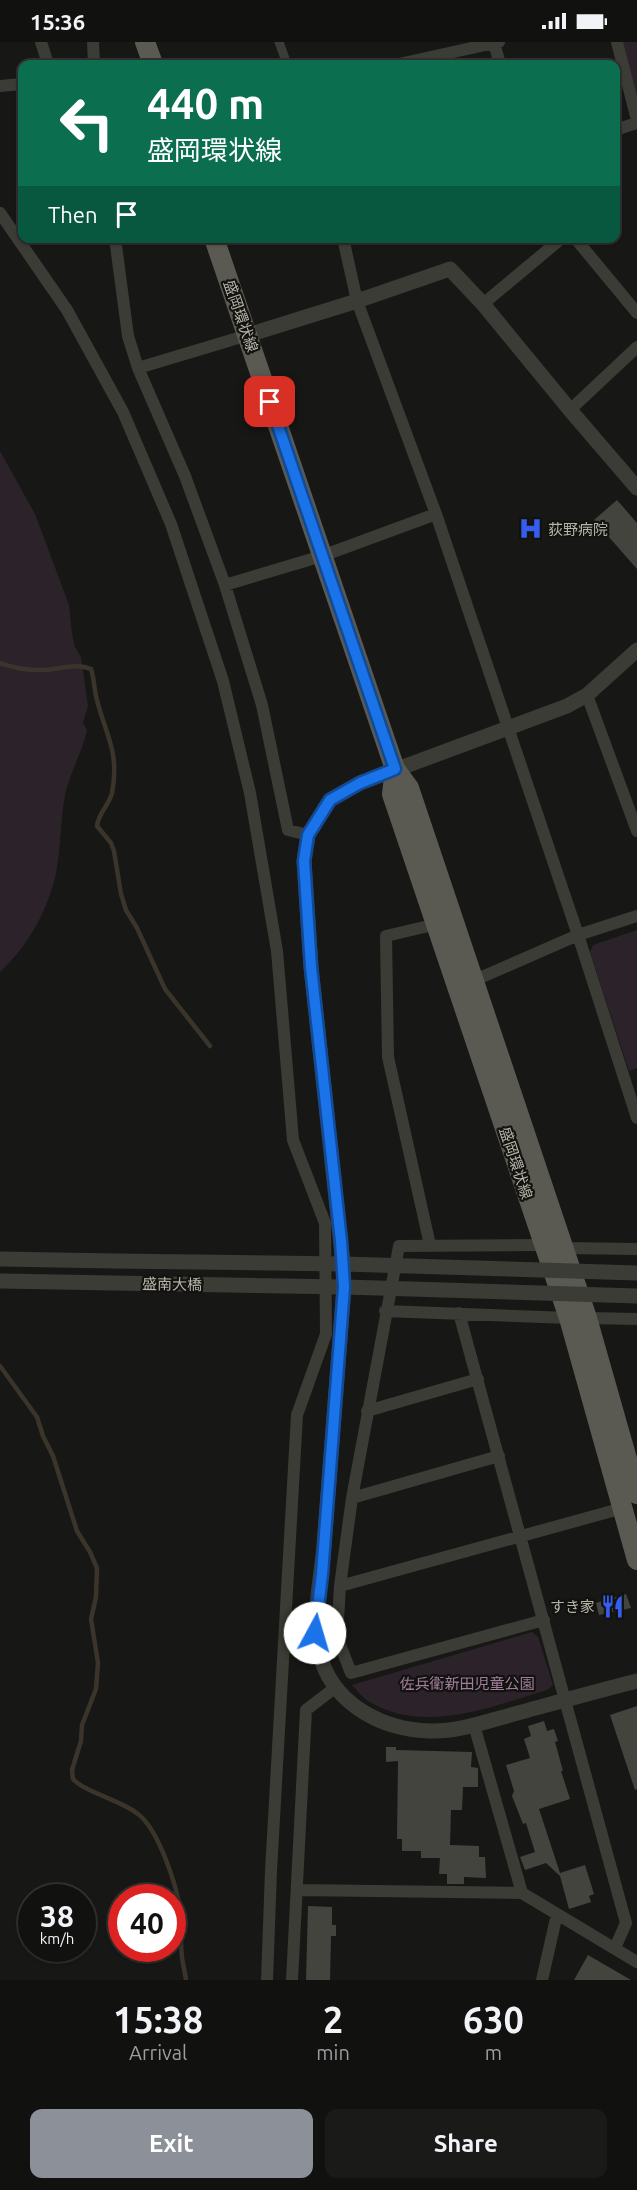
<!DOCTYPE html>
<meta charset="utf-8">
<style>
body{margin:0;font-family:Ubuntu,"Noto Sans JP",sans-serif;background:#1a1a19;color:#f1f3f6;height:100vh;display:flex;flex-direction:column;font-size:22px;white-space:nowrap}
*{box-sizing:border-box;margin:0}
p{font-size:20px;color:#9c9d9f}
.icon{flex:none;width:33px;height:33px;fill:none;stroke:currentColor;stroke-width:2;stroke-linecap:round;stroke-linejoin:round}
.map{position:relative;height:1938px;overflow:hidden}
.drawer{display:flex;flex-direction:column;background:#111110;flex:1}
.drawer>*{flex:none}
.top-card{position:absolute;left:18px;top:18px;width:602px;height:183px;border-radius:12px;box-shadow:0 2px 4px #0004,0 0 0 2px #303130;background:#0b6e4f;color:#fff;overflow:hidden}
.speed{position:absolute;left:18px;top:1842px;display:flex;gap:12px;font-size:30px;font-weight:700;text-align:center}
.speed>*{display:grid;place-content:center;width:78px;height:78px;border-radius:50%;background:#111110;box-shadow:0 2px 4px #0004,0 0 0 2px #303130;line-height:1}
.speed small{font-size:15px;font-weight:400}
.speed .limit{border:9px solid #d22;background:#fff;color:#111}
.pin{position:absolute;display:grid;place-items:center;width:51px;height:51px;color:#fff;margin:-26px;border-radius:12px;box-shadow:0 3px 9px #0006}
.me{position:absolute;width:66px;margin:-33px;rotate:6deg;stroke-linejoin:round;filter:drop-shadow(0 0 4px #0008)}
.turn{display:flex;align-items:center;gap:21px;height:126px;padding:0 30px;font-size:27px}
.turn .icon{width:78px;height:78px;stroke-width:2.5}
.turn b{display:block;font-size:42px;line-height:51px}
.then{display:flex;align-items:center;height:57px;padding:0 30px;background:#0003;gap:12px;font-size:22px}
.eta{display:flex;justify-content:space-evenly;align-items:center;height:102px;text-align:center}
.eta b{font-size:36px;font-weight:700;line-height:42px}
.button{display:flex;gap:12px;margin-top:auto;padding:12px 30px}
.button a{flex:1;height:69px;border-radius:12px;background:#8c9099;color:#fff;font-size:24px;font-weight:700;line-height:69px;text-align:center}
.button a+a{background:#1a1a19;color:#f1f3f6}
.status{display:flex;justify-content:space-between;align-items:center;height:42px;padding:0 30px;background:#111110;direction:ltr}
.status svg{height:16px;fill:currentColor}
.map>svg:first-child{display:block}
</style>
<div class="status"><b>15:36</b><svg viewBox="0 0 49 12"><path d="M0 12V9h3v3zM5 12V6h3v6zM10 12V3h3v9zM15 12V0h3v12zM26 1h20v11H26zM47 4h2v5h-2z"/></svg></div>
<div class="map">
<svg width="637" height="1938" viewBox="0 0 637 1938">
<rect width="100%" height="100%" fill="#171715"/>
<path fill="#2c232a" d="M623,0h14v54z
M0,409l35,63 34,91 3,29 3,13 6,10 7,49 -5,17 4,7c-5,23 -17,42 -22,65 -5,26 -4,53 -9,78 -8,37 -28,73 -56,99z
M637,888v138l-8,3 -39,-119 3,-7z
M532,1590l6,5 15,48 -6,5c-57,17 -123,45 -179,11 -6,-4 -11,-11 -16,-16z"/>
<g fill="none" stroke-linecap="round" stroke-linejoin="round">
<path stroke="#3b342b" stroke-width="4.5" d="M0,621c13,5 29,7 43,7 16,0 32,-8 48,-1 3,9 3,18 5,27 9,39 24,54 16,97 -3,12 -14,21 -15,33l14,17 3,8 7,43 5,16 11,18 28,61 45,57
M0,1324l37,51 6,19 10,20 24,75 13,21 7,16 -1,29 -5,22 7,44 -2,26 -14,36 -1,16 -9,29 1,9c13,14 48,21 65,35 20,15 39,71 42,97 2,15 0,31 2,46 1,8 3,15 4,23"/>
</g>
<path fill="#44443f" d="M617,458l20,23v46l-43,-49z
M626,1552l5,14 -32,7 -3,-12z
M637,1664v83l-2,1 -25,-75z
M544,1679l3,10 7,-2 4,12 -3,1 8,29h-2l9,28 -31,10 21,64 25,-8 9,29 -5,2 2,6 -22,7 -9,-33 -14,-13 -21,7 -5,-13 15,-5 -9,-29 -3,1 -11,-28 2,-5 -8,-26 24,-7 -6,-19 7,-3 -3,-10z
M386,1705h10v3l76,2 -1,15 7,1v19h-15l-1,23h-11l-1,35 29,1v11h6l1,21 -22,-1v7h-17v-10h-8l1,-16h-19v-7h-19v-12h-5l1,-78 -12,1z
M308,1864l24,1v18h4v11h-5l-1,44h-24z
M588,1913l43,25h-57z"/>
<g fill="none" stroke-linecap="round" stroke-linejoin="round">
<path stroke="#3c3c36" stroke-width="9" d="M279,0l8,22"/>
<path stroke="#3c3c36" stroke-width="12" d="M41,0l7,22
M93,0l1,22
M617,0l20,78
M494,1l6,21
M399,22l100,-22
M0,44l22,-2
M615,88l22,-7
M0,171l67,97 56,102 48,112 52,157 27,112 27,158 16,189 32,83 1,111 -29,81 -26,456 -4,109
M115,196l13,98 10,32 47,108 40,109 37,120 26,125 20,5
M343,196l14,63 79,213 142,421 59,183
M575,196l62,75
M483,262l79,-66
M138,326l110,-33
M570,368l67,-63
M225,543l97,-29 114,-42
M587,653l50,136
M475,938l103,-45 59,-19
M430,1203l-42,-188 -2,-121 51,-12
M543,1203l-144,1 -47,252 -12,88 -3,51 14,36 193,-53
M563,1206l74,1
M385,1269l184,7
M459,1271l167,610 -11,25
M587,1276l50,1
M367,1369l111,-32
M352,1456l147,-42
M340,1544l283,-78
M474,1683l48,168 115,69
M297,1848l225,3
M292,1938l14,-270 30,-23
M542,1938l15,-66"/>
<path stroke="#3c3c36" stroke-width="15" d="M248,293l109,-34 93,-32 33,35 87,106 67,78
M637,608l-50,45 -20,11 -207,77 -30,17 -22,35 -4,26 7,106 32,297 1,23c-7,86 -14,172 -20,258 -3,37 -15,83 -2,117 16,45 63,68 108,69 29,1 61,-11 88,-18 40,-11 79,-22 119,-32
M0,1217l115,2"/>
<path stroke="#5b5a52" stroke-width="20" d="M145,0l8,22
M214,196l181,531 14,19 178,530 50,176
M395,727l-3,25 177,524 68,242"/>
<path stroke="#3c3c36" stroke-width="15" d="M115,1219l228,3 294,9
M0,1239l344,6 293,9"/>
</g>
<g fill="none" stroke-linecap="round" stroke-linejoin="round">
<defs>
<path id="route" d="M270,360l125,367 -35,14 -30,17 -22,35 -4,26 7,106 30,274 3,46 -22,287 -7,59"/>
</defs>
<use href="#route" stroke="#114b97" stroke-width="15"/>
<use href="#route" stroke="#1a73e8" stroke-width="10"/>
</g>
<defs>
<symbol id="hospital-bare" viewBox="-9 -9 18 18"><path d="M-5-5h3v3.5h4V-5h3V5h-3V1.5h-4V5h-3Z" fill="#355def" stroke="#121210" stroke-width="2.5" paint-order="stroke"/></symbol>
<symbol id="restaurant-bare" viewBox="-9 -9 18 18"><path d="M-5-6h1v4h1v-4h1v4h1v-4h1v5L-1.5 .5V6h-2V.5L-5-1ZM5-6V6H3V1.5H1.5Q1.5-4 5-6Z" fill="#355def" stroke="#121210" stroke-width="2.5" paint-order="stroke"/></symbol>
</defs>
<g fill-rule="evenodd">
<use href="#hospital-bare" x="514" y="470" width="33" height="33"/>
<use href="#restaurant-bare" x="596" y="1548" width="33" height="33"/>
</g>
<g text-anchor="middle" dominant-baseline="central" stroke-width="4.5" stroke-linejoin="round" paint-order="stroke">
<g font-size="15" fill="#b7b4a7" stroke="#121210">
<text transform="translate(241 274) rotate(71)">盛岡環状線</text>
<text transform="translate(516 1121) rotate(72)">盛岡環状線</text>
<text transform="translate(172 1242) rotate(1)">盛南大橋</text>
</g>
<g font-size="15" fill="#b7b4a7" stroke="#121210" text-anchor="start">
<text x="548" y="487">荻野病院</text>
<text x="595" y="1564" text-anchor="end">すき家</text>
</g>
<g font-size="15" fill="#a27e9b" stroke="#121210">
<text x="467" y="1641">佐兵衛新田児童公園</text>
</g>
</g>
</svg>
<div class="speed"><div>38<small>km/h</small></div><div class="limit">40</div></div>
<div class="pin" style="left:270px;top:360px;background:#d93025"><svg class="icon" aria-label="arrive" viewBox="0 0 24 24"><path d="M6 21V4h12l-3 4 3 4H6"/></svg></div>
<svg class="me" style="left:315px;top:1591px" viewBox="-20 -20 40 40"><circle r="19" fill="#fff"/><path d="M0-13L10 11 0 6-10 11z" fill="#1a73e8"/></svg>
<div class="top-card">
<div class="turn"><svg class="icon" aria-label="left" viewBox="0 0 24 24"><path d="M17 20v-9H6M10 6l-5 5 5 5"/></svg><div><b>440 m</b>盛岡環状線</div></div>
<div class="then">Then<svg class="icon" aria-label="arrive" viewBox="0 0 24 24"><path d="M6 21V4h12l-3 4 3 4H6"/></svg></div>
</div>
</div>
<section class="drawer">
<div class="eta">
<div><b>15:38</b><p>Arrival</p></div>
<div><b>2</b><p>min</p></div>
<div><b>630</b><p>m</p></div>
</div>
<div class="button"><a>Exit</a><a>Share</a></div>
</section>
